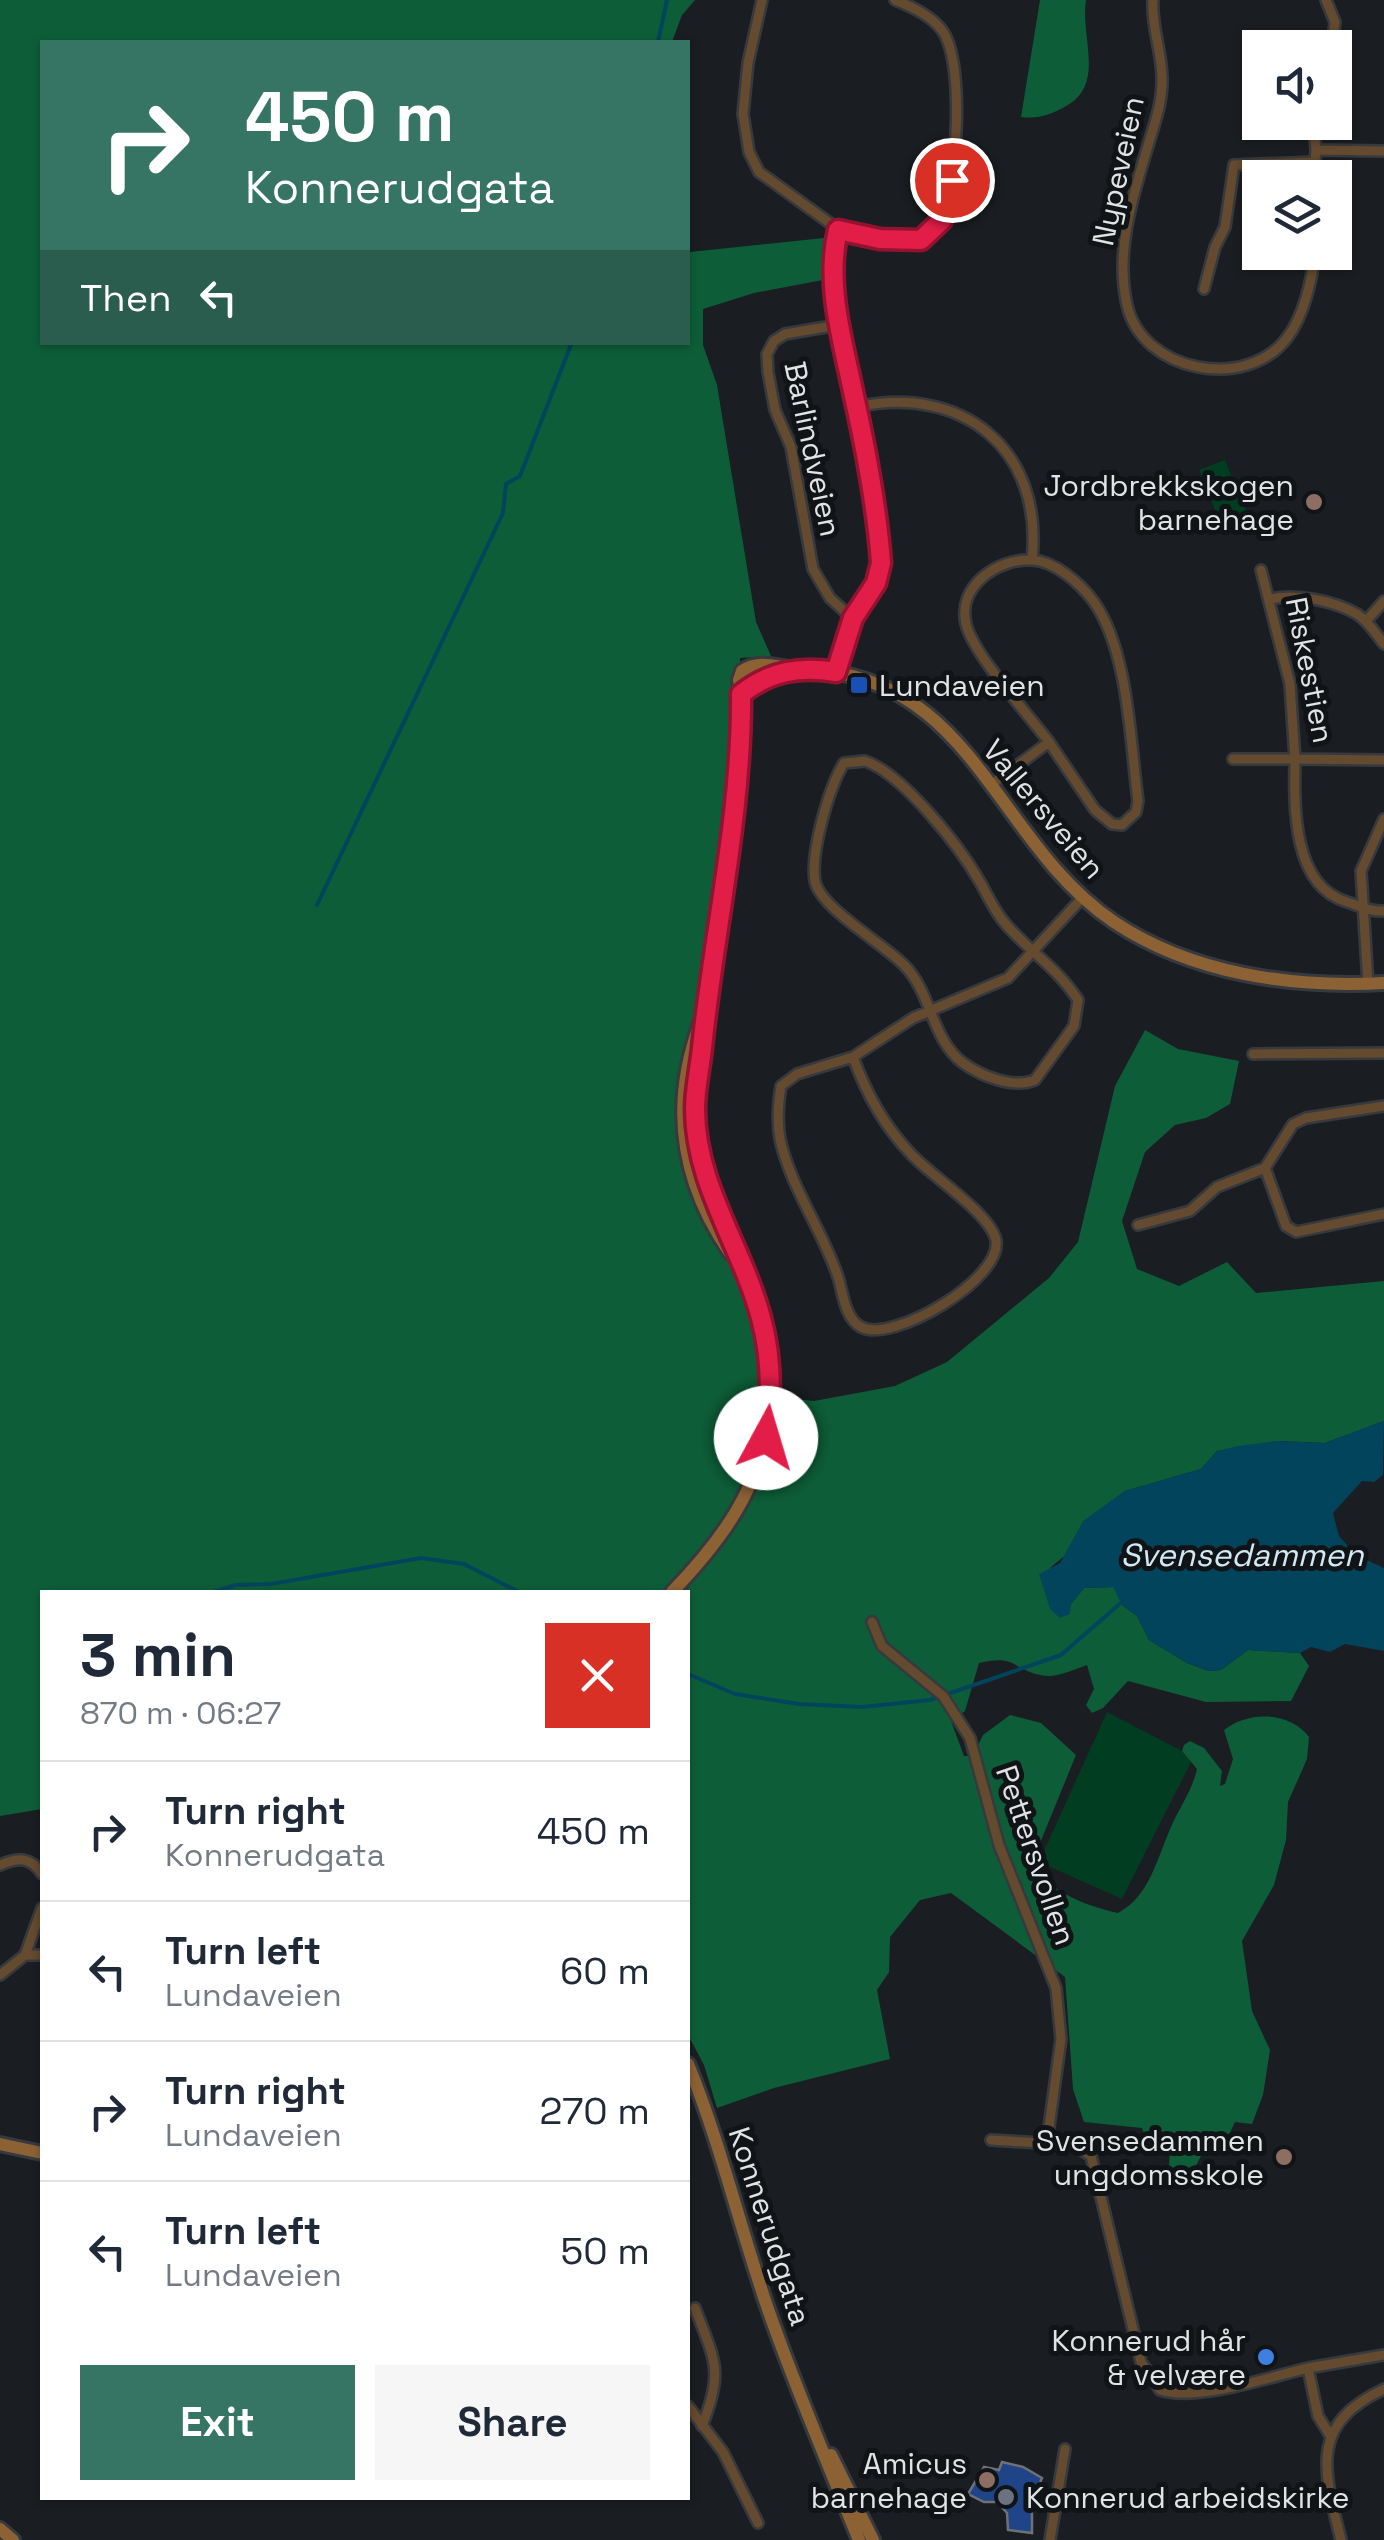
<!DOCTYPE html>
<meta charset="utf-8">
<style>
body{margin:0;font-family:"Space Grotesk",sans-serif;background:#f6f6f7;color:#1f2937;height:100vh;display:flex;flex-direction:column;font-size:38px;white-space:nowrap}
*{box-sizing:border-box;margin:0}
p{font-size:32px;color:#747a83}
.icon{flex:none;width:55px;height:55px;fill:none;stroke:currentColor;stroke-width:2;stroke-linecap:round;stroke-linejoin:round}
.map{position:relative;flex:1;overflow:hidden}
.side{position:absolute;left:40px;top:1590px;width:650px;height:910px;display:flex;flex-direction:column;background:#fff;border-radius:0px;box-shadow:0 2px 8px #0004}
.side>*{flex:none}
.banner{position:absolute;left:40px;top:40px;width:650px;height:305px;border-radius:0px;box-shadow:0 2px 8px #0004;background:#367563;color:#fff;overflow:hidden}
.buttons{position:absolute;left:1242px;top:30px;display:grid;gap:20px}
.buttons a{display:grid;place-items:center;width:110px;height:110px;border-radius:0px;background:#fff;box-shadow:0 2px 8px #0004;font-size:50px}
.pin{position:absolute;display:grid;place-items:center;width:85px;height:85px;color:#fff;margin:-42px;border:5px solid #fff;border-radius:50%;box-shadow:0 2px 10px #0007}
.me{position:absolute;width:110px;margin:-55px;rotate:6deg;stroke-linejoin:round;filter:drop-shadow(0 0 8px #0008)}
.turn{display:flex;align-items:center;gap:35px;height:210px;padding:0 40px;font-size:45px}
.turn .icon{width:130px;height:130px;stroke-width:2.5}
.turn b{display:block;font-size:70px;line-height:85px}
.then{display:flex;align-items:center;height:95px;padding:0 40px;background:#0003;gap:20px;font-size:38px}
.round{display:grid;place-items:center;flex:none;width:105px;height:105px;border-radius:0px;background:#f6f6f7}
.summary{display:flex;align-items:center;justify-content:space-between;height:170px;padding:0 40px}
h1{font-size:60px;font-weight:700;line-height:75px}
.action{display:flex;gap:20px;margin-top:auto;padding:20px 40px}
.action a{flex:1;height:115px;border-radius:0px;background:#367563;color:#fff;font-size:40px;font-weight:700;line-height:115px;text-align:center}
.action a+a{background:#f6f6f7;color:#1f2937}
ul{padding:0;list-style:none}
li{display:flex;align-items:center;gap:30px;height:140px;padding:0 40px;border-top:2px solid #e0e1e3}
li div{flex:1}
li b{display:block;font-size:38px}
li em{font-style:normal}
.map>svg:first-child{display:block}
</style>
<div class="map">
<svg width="1384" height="2540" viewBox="0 0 1384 2540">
<rect width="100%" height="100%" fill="#1a1d21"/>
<path fill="#003d21" d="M1225,460l22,53 -27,9 -21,-52z
M1107,1712l75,39 9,11 -69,137 -83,-37z"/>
<path fill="#0d5e38" d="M0,0h695l-13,15 -10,27h-630v300h646v-95l2,5 134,-14 3,20 -4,22 -69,13 -51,16v36l14,40 39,237 15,34 -31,2 2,101 -54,350 3,42 16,48 37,75 32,123 38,4 81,-15 52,-24 102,-84 29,-36 37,-156 30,-56 33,19 61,12 -9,43 -24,14 -31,7 -30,27 -23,69 15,48 42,17 48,-24 29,31 128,-12v140l-59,22 -47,-2 -61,10 -16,18 -76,22 -41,30 -15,31 -19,16 21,36 13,-16 30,-1 8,18 15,11 12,24 38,23 22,8 12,-1 27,-20 52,3 9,13 -18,35 -85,1 -78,-21 -25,27 -11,5 -6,-8 8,-16 -7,-24c-15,5 -31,14 -47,10 -31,-8 -24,-20 -61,-12l-14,48 -14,10 13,35h9l10,-21 27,-20 31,8 35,32 -45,110c23,28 52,40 87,48 32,-17 39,-55 53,-86 9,-21 21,-36 26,-58l-15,-18 2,-6 6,-4 14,7 18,23 -2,15 5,-2 8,-25 -9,-29c24,-19 66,-19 85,7l-2,22 -19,43 -2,38 -12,45 -32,56 10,70 18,39 -7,45 -11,29 -17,-2 -10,21 -22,9 -17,33 -9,-4 -8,-14 1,-19 -23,-4 -5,-16 -58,-6 -11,-33 -8,-112 -114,-84 -31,7 -30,37 -1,35 -12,18 13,69 -116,29 -57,20 -13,-43 -16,-30v-443h-646v217l-42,7z
M1040,0h46c-6,37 20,84 -20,106 -16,9 -27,13 -45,11z"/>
<path fill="#03445d" d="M1384,1421l-1,54 -9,7 -12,-1 -29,32 6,23 17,19 28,13v83l-39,-7 -15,8 -19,-5 -11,6 -52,-3 -27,20 -11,1 -23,-8 -38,-23 -12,-24 -15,-11 -9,-18 -29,1 -13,16 -1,10 -10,4 -10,-9 -11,-35 21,-11 23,-42 42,-30 76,-22 16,-18 21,-5 40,-5 47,2z"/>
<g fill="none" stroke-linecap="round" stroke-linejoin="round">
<path stroke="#03445d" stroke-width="4" d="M658,42l9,-42
M317,905l186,-392 3,-29 14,-8 52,-134
M213,1592l23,-7 35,-1 150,-26 43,6 55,28
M688,1674l47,20 64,10 63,3 68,-7 131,-45 62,-54"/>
</g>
<path fill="#1f4488" stroke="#6e7176" stroke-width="2.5" d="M1002,2462l21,5 19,11 -10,25v30l-24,-3 -1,-17 -10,-11h-13l-16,-8 16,-27 15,3z"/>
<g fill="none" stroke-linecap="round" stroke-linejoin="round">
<defs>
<path id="street" d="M762,0l-14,63 -5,51 6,38 10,20 79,57 72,12 22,-8c26,-33 33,-160 13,-198 -9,-17 -32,-28 -50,-35
M1153,0c-2,28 10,54 9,82 0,23 -9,46 -15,67 -15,50 -32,104 -20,156 15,67 119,87 160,33 17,-22 25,-58 28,-86
M1326,0l9,22 -3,26
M1313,122l3,28
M1315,162l1,16
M1204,289l11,-42 10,-20 9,-62 81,-3 1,-12 68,1
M838,325l-53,9 -11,7 -7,13 1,18 7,38 16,37 22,122 17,29 23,21
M857,407c105,-23 187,42 175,153
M1261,570l29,114 5,75 89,1
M1271,599c25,-6 63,2 86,15 11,7 19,20 27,30
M1366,621l18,-20
M837,672l16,-53 23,-36 5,-20c-4,-58 -16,-117 -28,-174 -11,-53 -27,-106 -15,-160
M1233,759h62c-1,47 -3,127 52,143 13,4 23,10 37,9
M865,761c38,13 95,86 115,121 8,14 14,28 24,40 23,28 54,46 74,78l-4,26 -39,54c-22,9 -54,-4 -72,-17 -32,-24 -31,-70 -59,-98 -20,-21 -84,-57 -89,-84 -5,-28 14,-94 29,-118z
M991,785l58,-43 46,68 17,14 10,1 14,-13 2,-11c-8,-59 -9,-149 -44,-199 -13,-18 -39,-41 -62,-42 -34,-2 -75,26 -66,64 7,30 62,90 83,118
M1368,984l-7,-113 23,-52
M1253,1054l131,-1
M853,1057c13,36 31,69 58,97 20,22 79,59 85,86 7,39 -104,104 -135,87 -15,-8 -18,-31 -22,-47 -15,-48 -48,-91 -59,-141 -3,-17 -2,-35 1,-53l16,-12 56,-17 60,-39 95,-40 75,-81
M1265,1168l21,58 10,6 88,-18
M1138,1225l52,-14 27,-24 48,-19 28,-44 13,-6 78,-12
M872,1622l10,24 61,50 27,42 29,107 57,143 5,51 -14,103
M0,1865c19,-8 31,-8 42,9
M25,1955l17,-47
M0,1975l25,-20h17
M991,2140l83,5 17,11 50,206 19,28c38,12 109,-13 148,-22l10,48 12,19
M695,2308c20,53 29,63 7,118
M1308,2368l76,-13
M688,2406l35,46 35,71
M1050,2540l15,-91
M1341,2540c-17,-68 -33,-116 43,-151"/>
<path id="secondary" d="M741,694l18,-13 32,-11
M699,1026c-29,81 -18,156 31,227
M672,1592c49,-51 88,-103 97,-176 14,-111 -72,-198 -74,-306 0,-21 4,-40 7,-61 6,-57 15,-115 24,-173 10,-64 23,-131 13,-196l3,-9c19,-13 38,-2 59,-2 173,4 192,171 313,253 78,52 178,66 270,61
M688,2064c33,80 52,165 81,248 27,77 59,152 90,228
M0,2144l42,9
M831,2455l42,85
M0,2529l13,11"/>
</defs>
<use href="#street" stroke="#36393d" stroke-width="14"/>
<use href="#secondary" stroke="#36393d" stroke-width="18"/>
<use href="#street" stroke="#644a2e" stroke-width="9"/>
<use href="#secondary" stroke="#8c6235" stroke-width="12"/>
</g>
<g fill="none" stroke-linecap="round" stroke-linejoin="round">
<defs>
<path id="route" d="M766,1438c6,-41 6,-80 -5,-120 -19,-72 -66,-133 -66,-209 0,-21 5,-41 7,-61 12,-118 40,-234 39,-354 29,-23 59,-28 95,-22l17,-54 23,-35 5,-20c-4,-55 -15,-113 -27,-167 -11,-54 -29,-111 -16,-166l42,9 41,1 21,-20 10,-40"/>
</defs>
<use href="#route" stroke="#92132f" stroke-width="25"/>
<use href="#route" stroke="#e11d48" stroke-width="18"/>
</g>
<g fill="#8d6e63" stroke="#111417" stroke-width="4">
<circle cx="1314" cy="502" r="10"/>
<circle cx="1284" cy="2157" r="10"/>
<circle cx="987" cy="2480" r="10"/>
</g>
<rect fill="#1a4fb4" stroke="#111417" stroke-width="4" x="849" y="675" width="20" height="20" rx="5"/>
<circle fill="#3f7fe0" stroke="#111417" stroke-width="4" cx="1266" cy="2357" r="10"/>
<circle fill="#6b7280" stroke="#111417" stroke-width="4" cx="1006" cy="2497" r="10"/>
<g text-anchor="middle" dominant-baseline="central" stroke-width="10" stroke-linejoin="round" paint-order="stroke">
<g font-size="30" fill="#e1e3e6" stroke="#111417">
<text transform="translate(1118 171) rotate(-78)">Nypeveien</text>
<text transform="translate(813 449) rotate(78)">Barlindveien</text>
<text transform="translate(1310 670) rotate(79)">Riskestien</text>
<text transform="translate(1044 809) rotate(50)">Vallersveien</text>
<text transform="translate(1036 1855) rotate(71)">Pettersvollen</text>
<text transform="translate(770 2226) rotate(72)">Konnerudgata</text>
</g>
<g font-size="30" fill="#e1e3e6" stroke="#111417" text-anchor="end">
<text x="1294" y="485">Jordbrekkskogen<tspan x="1294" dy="34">barnehage</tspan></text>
<text x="879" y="685" text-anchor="start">Lundaveien</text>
<text x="1264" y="2140">Svensedammen<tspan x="1264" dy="34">ungdomsskole</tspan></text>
<text x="1246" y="2340">Konnerud hår<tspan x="1246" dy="34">&amp; velvære</tspan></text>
<text x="967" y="2463">Amicus<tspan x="967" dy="34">barnehage</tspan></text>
<text x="1026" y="2497" text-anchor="start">Konnerud arbeidskirke</text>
</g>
<g font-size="32" font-style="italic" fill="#d1e8f5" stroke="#111417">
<text x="1242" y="1555">Svensedammen</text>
</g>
</g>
</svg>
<div class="buttons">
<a><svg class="icon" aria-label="sound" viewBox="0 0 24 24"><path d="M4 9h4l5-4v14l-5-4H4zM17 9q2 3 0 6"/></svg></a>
<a><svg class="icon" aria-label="layers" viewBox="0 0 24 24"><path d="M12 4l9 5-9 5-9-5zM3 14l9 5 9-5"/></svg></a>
</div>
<div class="pin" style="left:952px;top:180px;background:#d93025"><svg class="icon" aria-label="arrive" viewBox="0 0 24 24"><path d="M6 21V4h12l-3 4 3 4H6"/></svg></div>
<svg class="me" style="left:766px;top:1438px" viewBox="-20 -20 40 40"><circle r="19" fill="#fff"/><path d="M0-13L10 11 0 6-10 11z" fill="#e11d48"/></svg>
<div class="banner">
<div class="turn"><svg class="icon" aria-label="right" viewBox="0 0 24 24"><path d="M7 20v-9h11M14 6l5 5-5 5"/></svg><div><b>450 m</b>Konnerudgata</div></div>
<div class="then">Then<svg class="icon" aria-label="left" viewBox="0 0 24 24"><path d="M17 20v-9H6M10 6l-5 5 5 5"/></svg></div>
</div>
<section class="side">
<div class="summary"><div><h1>3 min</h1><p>870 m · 06:27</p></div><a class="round" style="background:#d93025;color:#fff"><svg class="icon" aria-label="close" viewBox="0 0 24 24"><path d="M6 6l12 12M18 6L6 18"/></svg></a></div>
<ul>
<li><svg class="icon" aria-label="right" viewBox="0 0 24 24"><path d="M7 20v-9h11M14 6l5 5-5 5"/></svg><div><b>Turn right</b><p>Konnerudgata</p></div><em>450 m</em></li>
<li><svg class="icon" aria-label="left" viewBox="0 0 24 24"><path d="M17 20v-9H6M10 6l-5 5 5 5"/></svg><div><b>Turn left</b><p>Lundaveien</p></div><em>60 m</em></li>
<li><svg class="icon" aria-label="right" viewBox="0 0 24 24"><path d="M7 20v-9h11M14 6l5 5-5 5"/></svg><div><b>Turn right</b><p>Lundaveien</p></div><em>270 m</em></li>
<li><svg class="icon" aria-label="left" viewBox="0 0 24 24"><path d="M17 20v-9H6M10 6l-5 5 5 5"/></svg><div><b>Turn left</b><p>Lundaveien</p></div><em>50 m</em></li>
</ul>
<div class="action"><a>Exit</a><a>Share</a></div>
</section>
</div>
